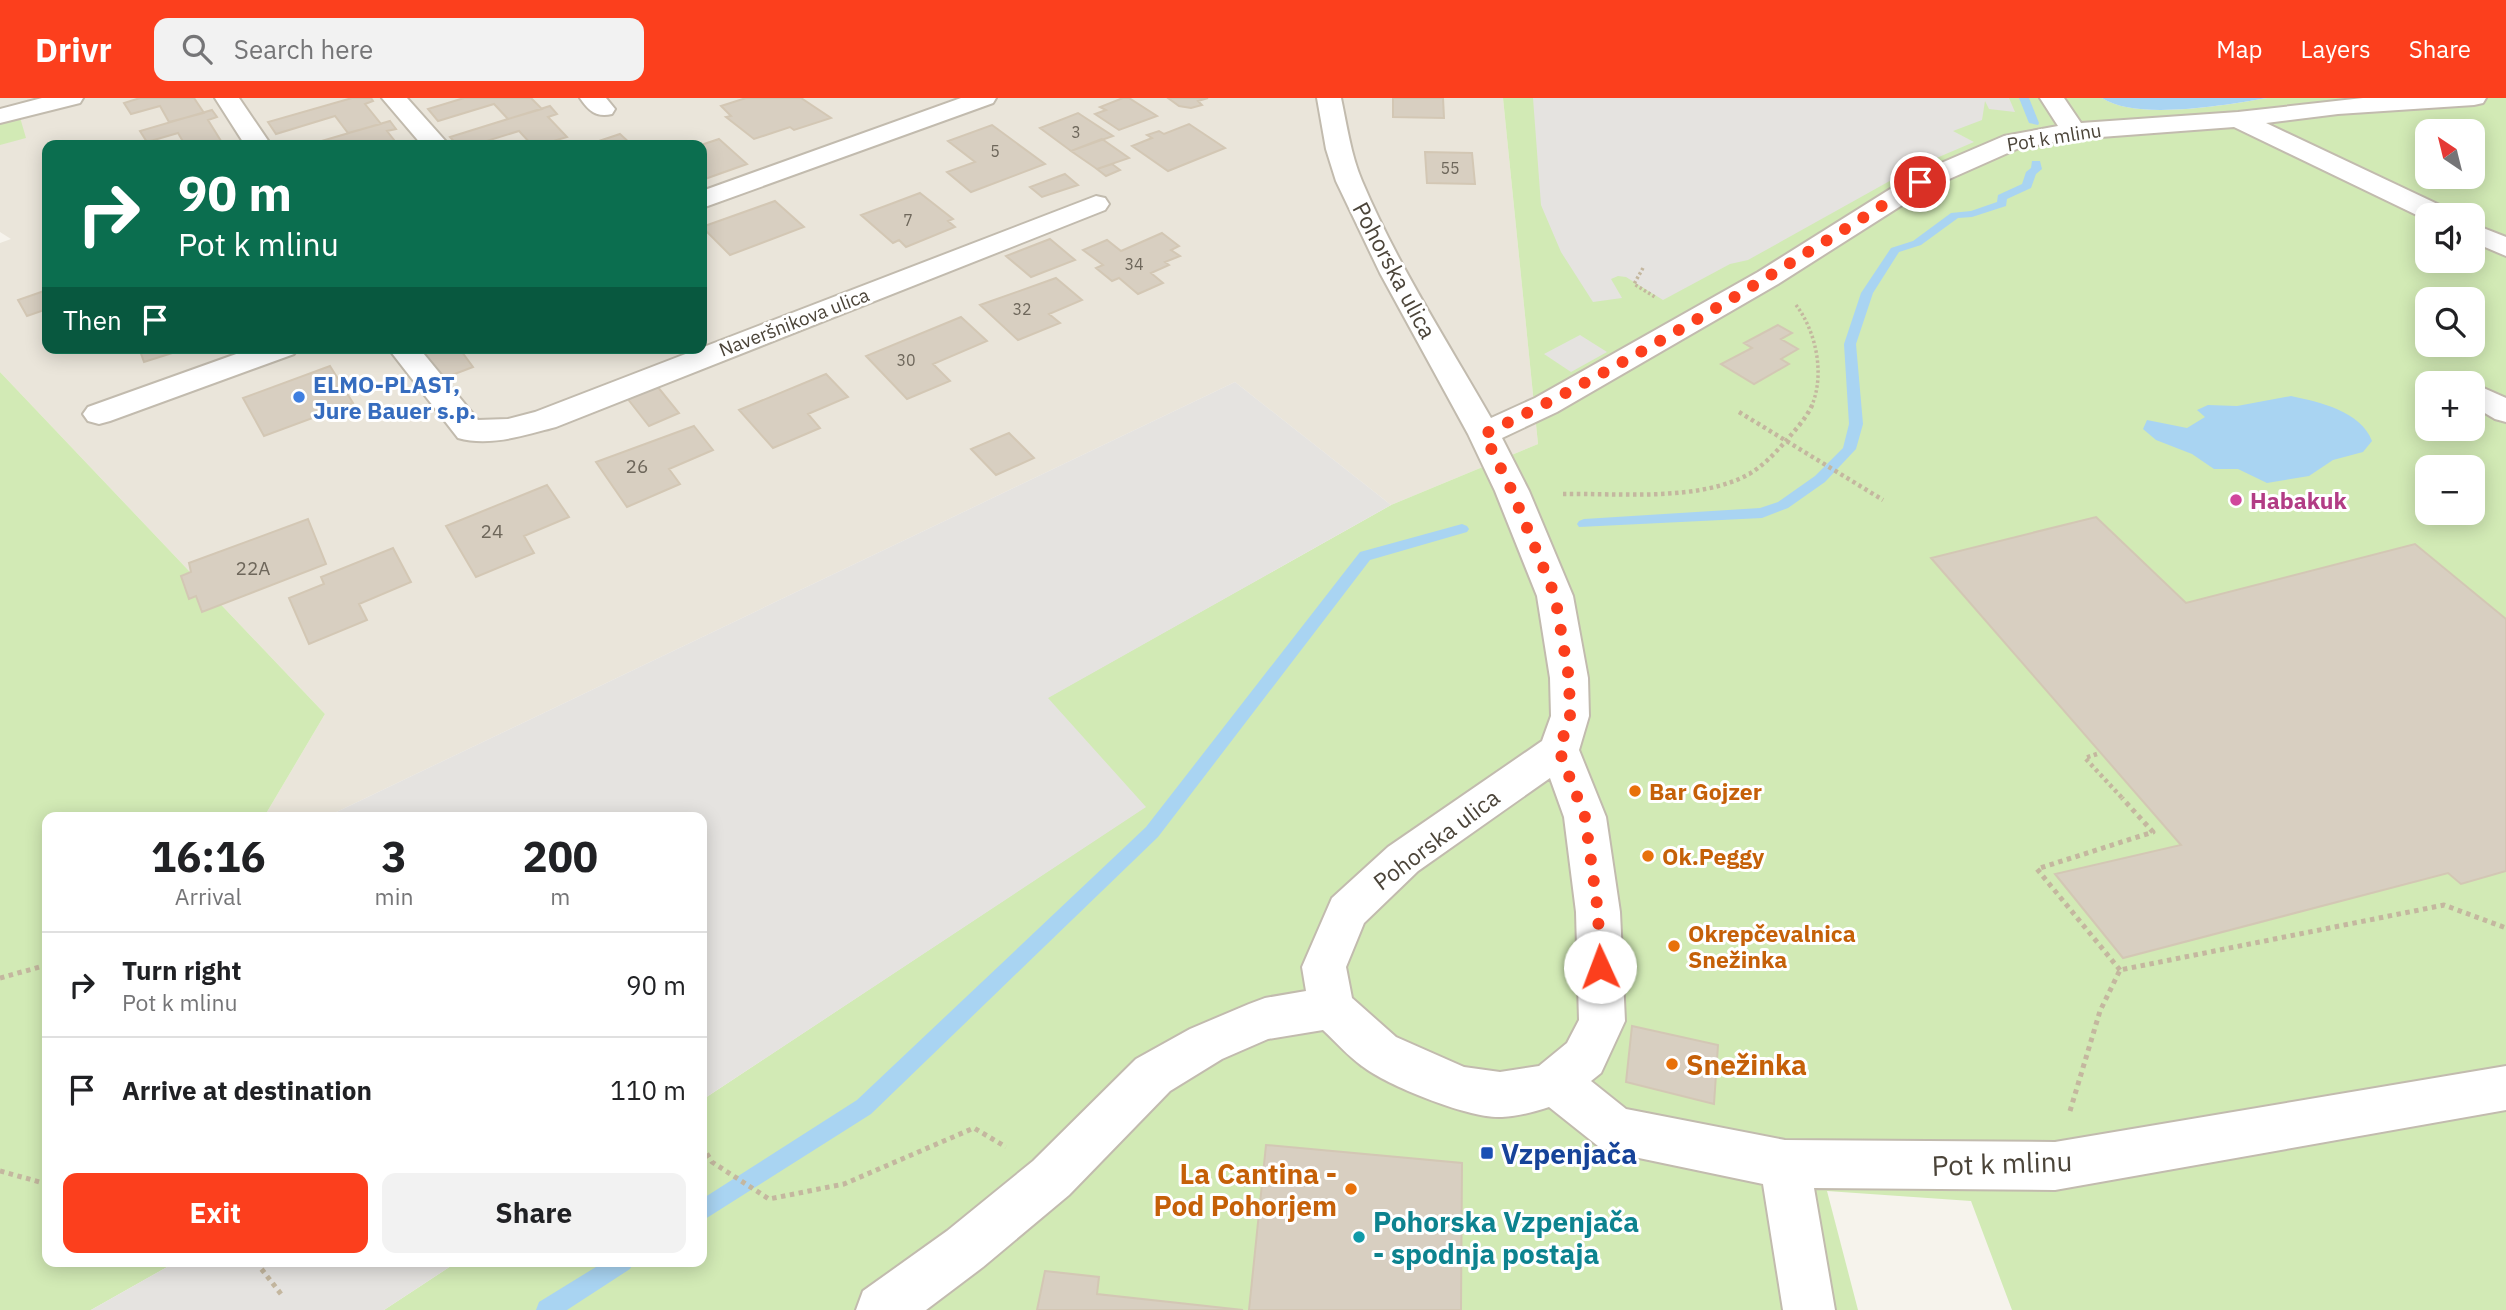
<!DOCTYPE html>
<meta charset="utf-8">
<style>
body{margin:0;font-family:"IBM Plex Sans",sans-serif;background:#f2f2f2;color:#202124;height:100vh;display:flex;flex-direction:column;font-size:26px;white-space:nowrap}
*{box-sizing:border-box;margin:0}
p{font-size:23px;color:#757577}
.icon{flex:none;width:38px;height:38px;fill:none;stroke:currentColor;stroke-width:2;stroke-linecap:round;stroke-linejoin:round}
.map{position:relative;flex:1;overflow:hidden}
.details{position:absolute;left:42px;top:714px;width:665px;height:455px;display:flex;flex-direction:column;background:#fff;border-radius:14px;box-shadow:0 4px 18px #0003}
.details>*{flex:none}
.banner{position:absolute;left:42px;top:42px;width:665px;height:214px;border-radius:14px;box-shadow:0 4px 18px #0003;background:#0b6e4f;color:#fff;overflow:hidden}
.needle{width:46px;rotate:325deg}
.fabs{position:absolute;left:2415px;top:21px;display:grid;gap:14px}
.fabs a{display:grid;place-items:center;width:70px;height:70px;border-radius:14px;background:#fff;box-shadow:0 4px 18px #0003;font-size:35px}
.pin{position:absolute;display:grid;place-items:center;width:60px;height:60px;color:#fff;margin:-30px;border:4px solid #fff;border-radius:50%;box-shadow:0 2px 7px #0007}
.me{position:absolute;width:77px;margin:-38px;rotate:358deg;stroke-linejoin:round;filter:drop-shadow(0 0 5px #0008)}
.turn{display:flex;align-items:center;gap:24px;height:147px;padding:0 21px;font-size:32px}
.turn .icon{width:91px;height:91px;stroke-width:2.5}
.turn b{display:block;font-size:49px;line-height:60px}
.then{display:flex;align-items:center;height:66px;padding:0 21px;background:#0003;gap:14px;font-size:26px}
.eta{display:flex;justify-content:space-evenly;align-items:center;height:119px;text-align:center}
.eta b{font-size:42px;font-weight:700;line-height:49px}
.cta{display:flex;gap:14px;margin-top:auto;padding:14px 21px}
.cta a{flex:1;height:80px;border-radius:14px;background:#fc3f1d;color:#fff;font-size:28px;font-weight:700;line-height:80px;text-align:center}
.cta a+a{background:#f2f2f2;color:#202124}
ul{padding:0;list-style:none}
li{display:flex;align-items:center;gap:21px;height:105px;padding:0 21px;border-top:2px solid #e0e0e0}
li div{flex:1}
li b{display:block;font-size:26px}
li em{font-style:normal}
header{display:flex;align-items:center;gap:42px;box-sizing:border-box;height:98px;padding:0 35px;background:#fc3f1d;color:#fff}
header strong{font-size:33px}
nav{display:flex;gap:38px;margin-inline-start:auto;font-size:24px}
.search{width:490px;height:63px;background:#f2f2f2;display:flex;align-items:center;gap:18px;box-sizing:border-box;padding:0 24px;border-radius:14px;color:#757577;font-size:26px}
.map>svg:first-child{display:block}
</style>
<header>
<strong>Drivr</strong>
<div class="search"><svg class="icon" aria-label="search" viewBox="0 0 24 24"><circle cx="10" cy="10" r="6"/><path d="M15 15l6 6"/></svg>Search here</div>
<nav><a>Map</a><a>Layers</a><a>Share</a></nav>
</header>
<div class="map">
<svg width="2506" height="1212" viewBox="0 0 2506 1212">
<rect width="100%" height="100%" fill="#f6f3ec"/>
<path fill="#eae5da" fill-rule="evenodd" d="M0,0h1503l35,346 -147,61 -156,-123 -909,435h-62l61,-103 -325,-342v-129l11,-4 -11,-7zM47,47h655v203h-655z"/>
<path fill="#d2eab5" fill-rule="evenodd" d="M1503,0h599c35,23 124,7 165,0h239v1212h-494l-41,-109 -144,-10 31,119h-1474l73,-48h245v-162l443,-293 -98,-109 344,-193 147,-61zM2427,33h46v46h-46zM2427,117h46v46h-46zM2427,201h46v46h-46zM2427,285h46v46h-46zM2427,369h46v46h-46z
M19,16l7,24 -26,7v-26z
M0,274l325,342 -61,103h-217v445h129l-85,48h-91z"/>
<path fill="#e5e3e0" d="M1533,0h476l6,14 -26,-3 -4,-8 -3,19 -29,11 21,11 -61,26 -165,92 -18,4 -67,36 -37,-23 -8,-1 -7,3 11,19 -29,4 -32,-50 -20,-47z
M1580,237l27,17 -36,20 -27,-18z
M1235,284l156,123 -343,193 98,109 -444,293v-283h-376z
M176,1164h281l-73,48h-293z"/>
<path fill="#a9d4f2" d="M2102,0h165c-41,7 -131,23 -165,0z
M2291,298c28,6 70,15 81,45l-9,11 -30,8 -24,16 -42,7 -29,-14h-24l-22,-15 -36,-14 -13,-11 4,-9 40,8 18,-11 -8,-7 11,-5 29,1z"/>
<g fill="none" stroke-linecap="round" stroke-linejoin="round">
<path fill="#a9d4f2" fill-rule="evenodd" d="M2019,0h10l10,25 -1,2 -9,-2z
M2032,63h8l2,8 -6,5 -5,14 -24,11 -1,7 -34,11 -14,1 -37,27 -22,7 -26,41 -17,51 7,80 -7,25 -31,33 -37,26 -26,10 -183,9 -2,-3 2,-3 5,-2 176,-11 18,-6 37,-26 28,-28 6,-24 -5,-80 17,-51 30,-45 22,-7 38,-28 20,-2 26,-9 1,-7 24,-11 4,-12 5,-4z
M1462,426l5,2 2,3 -2,3 -97,28 -212,277 -287,277 -169,107v-22l155,-99 289,-273 214,-275z
M604,1164h30l-4,7 -63,41h-31l3,-8z"/>
</g>
<path fill="#d8cfc1" stroke="#d3c7b4" stroke-width="2" d="M140,0h54l10,15 -35,9 -9,-16 -29,8 -7,-11z
M352,0h19l2,3 -8,3 16,20 -33,9 -13,-17 -59,18 -8,-12z
M464,0h67l11,11 -34,10 -14,-15 -56,17 -10,-12z
M746,0h55l30,20 -37,12 -4,-3 -36,12 -28,-22 5,-1 -10,-10z
M1123,0h6l28,18 -38,14 -24,-16 11,-4 -6,-3z
M1168,0h40l-10,3 4,4 -11,3 -12,-2z
M1393,0h50l1,20 -51,-1z
M550,8l7,8 -9,3 19,20 -27,8h-8l-13,-14 -45,14h-17l-7,-8z
M212,12l5,7 -9,3 13,21 -14,4h-22l-7,-12 -31,9 -7,-11z
M1078,15l35,23 -42,15 -31,-23z
M390,23l6,8 -9,2 11,14h-90z
M1189,26l36,24 -57,23 -36,-25 20,-8 -5,-3 12,-4 5,3z
M992,27l53,39 -74,28 -24,-20 28,-10 -27,-21z
M620,36l12,11 -39,-2z
M719,41l28,25 -45,16 -1,-35z
M1102,41l27,19 -32,11 -26,-18z
M1425,54l47,1 3,31 -48,-1z
M1112,66l8,6 -14,6 -9,-7z
M1065,76l13,11 -36,12 -12,-10z
M920,95l33,26 -5,2 7,6 -49,20 -7,-7 -6,3 -32,-28z
M775,103l29,26 -74,28 -28,-28z
M1162,135l17,13 -8,4 9,6 -15,6 4,3 -18,8 12,10 -25,11 -19,-16 -7,3 -16,-13 7,-3 -20,-15 24,-10 14,11z
M1050,141l25,21 -44,17 -25,-21z
M1056,180l26,22 -33,14 11,9 -42,17 -38,-35z
M47,192v19l-20,7 -9,-16z
M961,219l26,24 -54,23 17,17 -43,18 -41,-43z
M1778,227l14,8 -11,6 17,10 -17,10 8,5 -35,20 -33,-20 31,-16 -8,-5z
M139,250h49l-44,14z
M417,250h42l14,19 -34,13z
M330,268l23,37 -89,33 -21,-38z
M826,276l22,23 -40,17 12,14 -47,20 -34,-38z
M657,288l22,27 -30,13 -22,-28z
M694,328l19,24 -44,19 11,15 -53,23 -31,-45z
M1009,335l25,25 -38,17 -25,-26z
M547,387l22,32 -45,19 10,17 -58,24 -30,-51z
M2096,419l90,86 229,-59 91,75v252l-45,13 -13,-11 -325,85 -68,-84 126,-29 -250,-287z
M308,421l18,45 -124,48 -6,-16 -7,3 -8,-23 10,-4 -2,-9z
M393,450l18,34 -52,22 8,16 -58,24 -20,-46 35,-14 -3,-7z
M1632,928l86,19 -4,59 -88,-22z
M1266,1047l196,18 -1,147h-212z
M1045,1173l54,6 -2,17 146,16h-206z"/>
<g fill="none" stroke-linecap="round" stroke-linejoin="round">
<defs>
<path id="minor" d="M42,0h41l-3,5 -80,20v-14z
M215,0h24l32,47h-26z
M382,0h25l42,47h-27z
M580,0h26l9,11 -3,5c-16,4 -24,-4 -32,-16z
M961,0h35l-3,5 -291,105v-17z
M1317,0h24c6,28 10,57 21,83 35,83 85,160 129,237l44,-20 223,-126 153,-96 93,-40 54,-10 -18,-28h24l17,25 157,-11 125,-14h123l-3,5 -9,2 -136,9 -72,9 182,86 4,6h-25v5l-193,-93 -160,12 -55,9 -90,40 -151,96 -221,128 -55,26 27,53 44,105 15,82 1,38 -10,34 27,67 14,95 5,109 -24,52 -10,8 35,28 159,31 270,2 451,-76v44l-451,80 -241,-2 21,122h-52l-20,-126 -148,-31 -17,-7 -49,-39c-15,5 -31,9 -47,10 -32,2 -114,-31 -140,-51 -14,-10 -26,-24 -39,-36l-55,9 -46,20 -52,32 -101,104 -86,72 -57,43h-70l7,-19 84,-60 86,-70 103,-102 54,-30 59,-25 16,-6 41,-7 -4,-24 30,-69 56,-51 154,-106 9,-25 -1,-38 -13,-82 -42,-105 -27,-57 -88,-161 -44,-92 -10,-32zM1550,680l14,39 12,95 3,108 -12,23 -28,23 -39,6 -36,-5 -68,-30 -44,-39 -6,-31 18,-44 54,-52z
M1096,98l9,2 4,6 -4,6 -549,217c-31,8 -66,20 -98,11l-70,-90h31l59,72 30,-1 27,-7z
M2473,126l33,13v19l-33,-14z
M253,250h45l-4,6 -184,67 -11,3 -11,-3 -5,-7 5,-7z
M2479,288l27,12v24l-11,-3 -22,-13v-18z"/>
</defs>
<use href="#minor" stroke="#c2bbae" stroke-width="4"/>
<path stroke="#c4b79f" stroke-width="3.5" stroke-dasharray="2.5 2.5" stroke-linecap="butt" d="M1643,170l-9,16 21,13
M1796,207c20,26 29,69 16,100"/>
<path stroke="#c4b79f" stroke-width="4.5" stroke-dasharray="3.5 3.5" stroke-linecap="butt" d="M1739,314l144,88
M1563,396c55,-1 136,8 186,-20 14,-8 25,-20 36,-32 10,-12 22,-24 28,-39
M2097,656l-12,4 39,42"/>
<path stroke="#c4b79f" stroke-width="5" stroke-dasharray="4.5 4.5" stroke-linecap="butt" d="M2120,872l-83,-101 116,-37 -31,-34
M0,880l47,-13
M2070,1013l30,-100 20,-41 324,-65 62,23
M702,1048l10,16 57,37 75,-15 130,-56 32,19
M0,1073l47,13
M256,1164l25,32"/>
<use href="#minor" fill="#fff" fill-rule="evenodd"/>
</g>
<g fill="none" stroke-linecap="round" stroke-linejoin="round">
<path stroke="#fc3f1d" stroke-width="12" stroke-dasharray="0 21.6" d="M1600,869l-2,-55 -13,-95 -26,-67 11,-34 -1,-38 -14,-82 -43,-105 -28,-57c151,-72 294,-163 436,-252"/>
</g>
<circle fill="#3f7fe0" stroke="#fff" stroke-width="2.5" cx="299" cy="299" r="7"/>
<circle fill="#d1479c" stroke="#fff" stroke-width="2.5" cx="2236" cy="402" r="7"/>
<g fill="#e8710a" stroke="#fff" stroke-width="2.5">
<circle cx="1635" cy="693" r="7"/>
<circle cx="1648" cy="758" r="7"/>
<circle cx="1674" cy="848" r="7"/>
<circle cx="1672" cy="966" r="7"/>
<circle cx="1351" cy="1091" r="7"/>
</g>
<rect fill="#1a4fb4" stroke="#fff" stroke-width="2.5" x="1480" y="1048" width="14" height="14" rx="3.5"/>
<circle fill="#0f9aa8" stroke="#fff" stroke-width="2.5" cx="1359" cy="1139" r="7"/>
<g text-anchor="middle" dominant-baseline="central" stroke-width="6" stroke-linejoin="round" paint-order="stroke">
<g font-size="16" fill="#6e675b">
<text x="1076" y="34">3</text>
<text x="995" y="53">5</text>
<text x="1450" y="70">55</text>
<text x="908" y="122">7</text>
<text x="1134" y="166">34</text>
<text x="1022" y="211">32</text>
<text x="906" y="262">30</text>
</g>
<g font-size="19" fill="#4b4439" stroke="#fff">
<text transform="translate(2054 39) rotate(-9)">Pot k mlinu</text>
<text transform="translate(794 224) rotate(-21)">Naveršnikova ulica</text>
</g>
<g font-size="19" fill="#6e675b">
<text x="637" y="368">26</text>
<text x="492" y="433">24</text>
<text x="253" y="470">22A</text>
</g>
<g font-size="23" fill="#4b4439" stroke="#fff">
<text transform="translate(1395 172) rotate(62)">Pohorska ulica</text>
<text transform="translate(1436 741) rotate(-37)">Pohorska ulica</text>
</g>
<g font-size="23" font-weight="bold" fill="#366cbe" stroke="#fff" text-anchor="start">
<text x="313" y="286">ELMO-PLAST,<tspan x="313" dy="26">Jure Bauer s.p.</tspan></text>
</g>
<g font-size="23" font-weight="bold" fill="#b23c85" stroke="#fff" text-anchor="start">
<text x="2250" y="402">Habakuk</text>
</g>
<g font-size="23" font-weight="bold" fill="#c56008" stroke="#fff" text-anchor="start">
<text x="1649" y="693">Bar Gojzer</text>
<text x="1662" y="758">Ok.Peggy</text>
<text x="1688" y="835">Okrepčevalnica<tspan x="1688" dy="26">Snežinka</tspan></text>
</g>
<g font-size="28" font-weight="bold" fill="#c56008" stroke="#fff" text-anchor="start">
<text x="1686" y="966">Snežinka</text>
<text x="1337" y="1075" text-anchor="end">La Cantina -<tspan x="1337" dy="32">Pod Pohorjem</tspan></text>
</g>
<g font-size="28" font-weight="bold" fill="#164399" stroke="#fff" text-anchor="start">
<text x="1501" y="1055">Vzpenjača</text>
</g>
<g font-size="28" fill="#4b4439" stroke="#fff">
<text transform="translate(2002 1065) rotate(-2)">Pot k mlinu</text>
</g>
<g font-size="28" font-weight="bold" fill="#0d838f" stroke="#fff" text-anchor="start">
<text x="1373" y="1123">Pohorska Vzpenjača<tspan x="1373" dy="32">- spodnja postaja</tspan></text>
</g>
</g>
</svg>
<div class="fabs">
<a><svg class="needle" viewBox="-14 -14 28 28"><path d="M0-13l5 13h-10z" fill="#e53935"/><path d="M0 13l5-13h-10z" fill="#757577"/></svg></a>
<a><svg class="icon" aria-label="sound" viewBox="0 0 24 24"><path d="M4 9h4l5-4v14l-5-4H4zM17 9q2 3 0 6"/></svg></a>
<a><svg class="icon" aria-label="search" viewBox="0 0 24 24"><circle cx="10" cy="10" r="6"/><path d="M15 15l6 6"/></svg></a>
<a>+</a>
<a>−</a>
</div>
<div class="pin" style="left:1920px;top:84px;background:#d93025"><svg class="icon" aria-label="arrive" viewBox="0 0 24 24"><path d="M6 21V4h12l-3 4 3 4H6"/></svg></div>
<svg class="me" style="left:1600px;top:869px" viewBox="-20 -20 40 40"><circle r="19" fill="#fff"/><path d="M0-13L10 11 0 6-10 11z" fill="#fc3f1d"/></svg>
<div class="banner">
<div class="turn"><svg class="icon" aria-label="right" viewBox="0 0 24 24"><path d="M7 20v-9h11M14 6l5 5-5 5"/></svg><div><b>90 m</b>Pot k mlinu</div></div>
<div class="then">Then<svg class="icon" aria-label="arrive" viewBox="0 0 24 24"><path d="M6 21V4h12l-3 4 3 4H6"/></svg></div>
</div>
<section class="details">
<div class="eta">
<div><b>16:16</b><p>Arrival</p></div>
<div><b>3</b><p>min</p></div>
<div><b>200</b><p>m</p></div>
</div>
<ul>
<li><svg class="icon" aria-label="right" viewBox="0 0 24 24"><path d="M7 20v-9h11M14 6l5 5-5 5"/></svg><div><b>Turn right</b><p>Pot k mlinu</p></div><em>90 m</em></li>
<li><svg class="icon" aria-label="arrive" viewBox="0 0 24 24"><path d="M6 21V4h12l-3 4 3 4H6"/></svg><div><b>Arrive at destination</b></div><em>110 m</em></li>
</ul>
<div class="cta"><a>Exit</a><a>Share</a></div>
</section>
</div>
